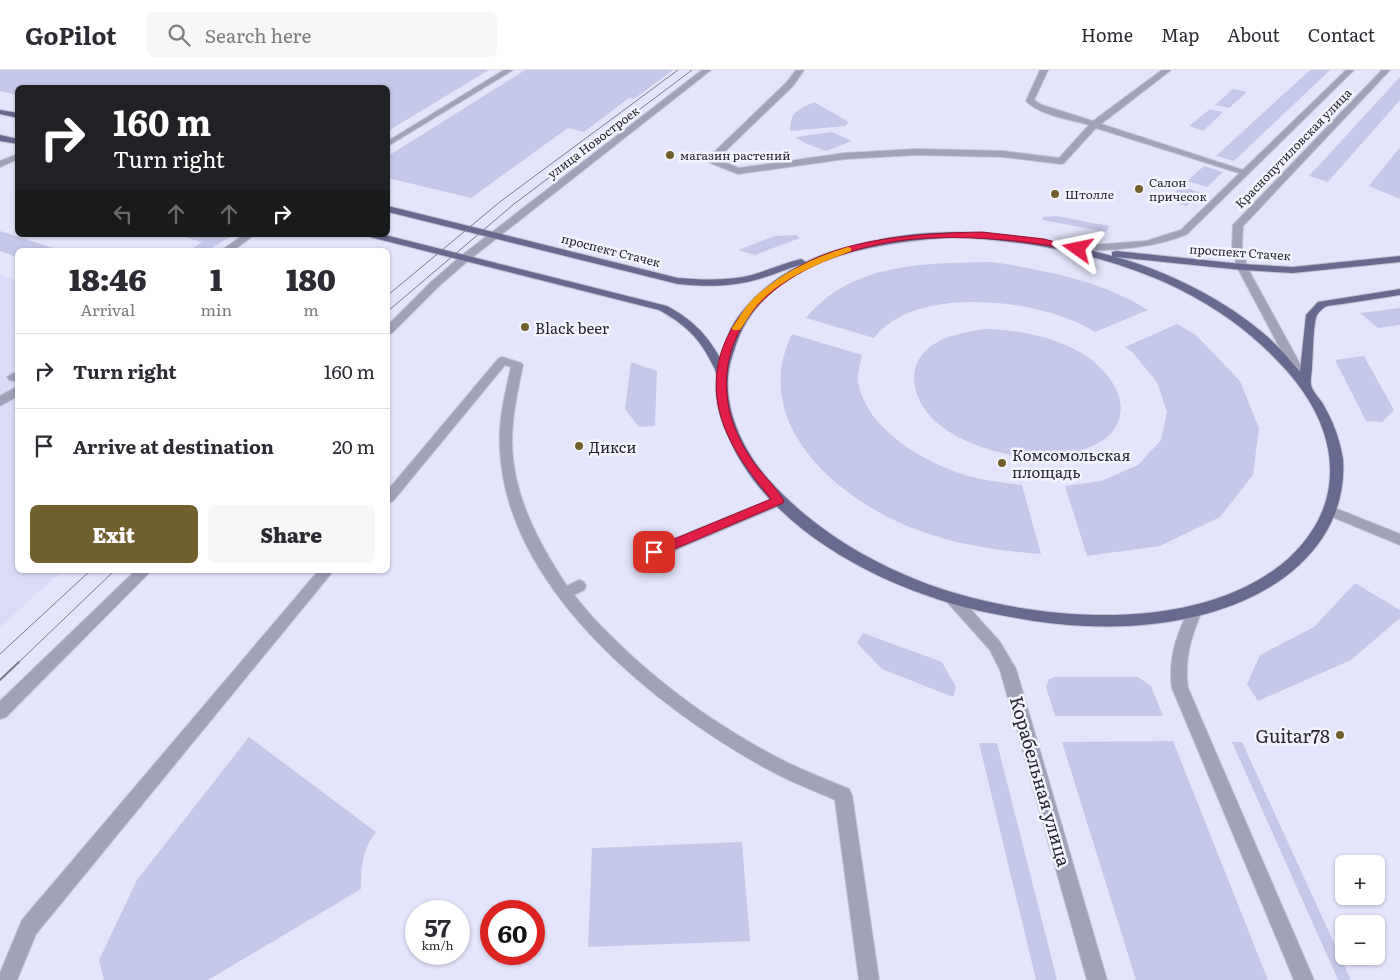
<!DOCTYPE html>
<meta charset="utf-8">
<style>
body{margin:0;font-family:Literata,serif;background:#f7f7f7;color:#2b2b33;height:100vh;display:flex;flex-direction:column;font-size:19px;white-space:nowrap}
*{box-sizing:border-box;margin:0}
p{font-size:16px;color:#7c7c81}
.icon{flex:none;width:28px;height:28px;fill:none;stroke:currentColor;stroke-width:2;stroke-linecap:round;stroke-linejoin:round}
.map{position:relative;flex:1;overflow:hidden}
.sheet{position:absolute;left:15px;top:178px;width:375px;height:325px;display:flex;flex-direction:column;background:#fff;border-radius:8px;box-shadow:0 1px 4px #0004}
.sheet>*{flex:none}
.guide{position:absolute;left:15px;top:15px;width:375px;height:152px;border-radius:8px;box-shadow:0 1px 4px #0004;background:#202124;color:#fff;overflow:hidden}
.fabs{position:absolute;left:1335px;top:785px;display:grid;gap:10px}
.fabs a{display:grid;place-items:center;width:50px;height:50px;border-radius:8px;background:#fff;box-shadow:0 1px 4px #0004;font-size:25px}
.speed{position:absolute;left:405px;top:830px;display:flex;gap:10px;font-size:25px;font-weight:700;text-align:center}
.speed>*{display:grid;place-content:center;width:65px;height:65px;border-radius:50%;background:#fff;box-shadow:0 1px 4px #0004;line-height:1}
.speed small{font-size:12px;font-weight:400}
.speed .limit{border:8px solid #d22;background:#fff;color:#111}
.pin{position:absolute;display:grid;place-items:center;width:42px;height:42px;color:#fff;margin:-21px;border-radius:10px;box-shadow:0 2px 8px #0006}
.me{position:absolute;width:55px;margin:-28px;rotate:282deg;stroke-linejoin:round;filter:drop-shadow(0 0 4px #0008)}
.turn{display:flex;align-items:center;gap:18px;height:105px;padding:0 15px;font-size:22px}
.turn .icon{width:65px;height:65px;stroke-width:2.5}
.turn b{display:block;font-size:35px;line-height:42px}
.lanes{display:flex;align-items:center;height:48px;padding:0 15px;background:#0003;justify-content:center;gap:25px;direction:ltr}
.lanes .off{opacity:.35}
.eta{display:flex;justify-content:space-evenly;align-items:center;height:85px;text-align:center}
.eta b{font-size:30px;font-weight:800;line-height:35px}
.action{display:flex;gap:10px;margin-top:auto;padding:10px 15px}
.action a{flex:1;height:58px;border-radius:8px;background:#715f2d;color:#fff;font-size:20px;font-weight:800;line-height:58px;text-align:center}
.action a+a{background:#f7f7f7;color:#2b2b33}
ul{padding:0;list-style:none}
li{display:flex;align-items:center;gap:15px;height:75px;padding:0 15px;border-top:1px solid #e1e1e2}
li div{flex:1}
li b{display:block;font-size:19px}
li em{font-style:normal}
header{display:flex;align-items:center;gap:30px;box-sizing:border-box;height:70px;padding:0 25px;background:#fff;border-bottom:1px solid #e1e1e2}
header strong{font-size:24px}
nav{display:flex;gap:28px;margin-inline-start:auto;font-size:18px}
.search{width:350px;height:45px;background:#f7f7f7;display:flex;align-items:center;gap:12px;box-sizing:border-box;padding:0 18px;border-radius:8px;color:#7c7c81;font-size:19px}
.map>svg:first-child{display:block}
</style>
<header>
<strong>GoPilot</strong>
<div class="search"><svg class="icon" aria-label="search" viewBox="0 0 24 24"><circle cx="10" cy="10" r="6"/><path d="M15 15l6 6"/></svg>Search here</div>
<nav><a>Home</a><a>Map</a><a>About</a><a>Contact</a></nav>
</header>
<div class="map">
<svg width="1400" height="910" viewBox="0 0 1400 910">
<rect width="100%" height="100%" fill="#e4e5fc"/>
<path fill="#d9dbf9" d="M0,205l17,5 1,290h45l-63,57z"/>
<path fill="#c6c8ea" d="M0,0h489l-101,61v-43h-370l-1,7 -17,-4z
M525,0h148l-39,29 -5,-1 -45,34 -16,-4 -97,70 -83,-20v-22z
M1310,0h20l-96,91 -18,-5z
M1400,7v23l-72,82 -19,-6z
M1233,19l14,3 -18,16 -14,-3z
M814,32l35,20 -4,4 -55,5c0,-20 8,-21 24,-29z
M1210,39l13,3 -20,19 -14,-5z
M832,62l20,9 -26,10 -19,-7 -12,-7z
M1400,77v52l-31,-13z
M1204,96l19,6 -16,15 -20,-6z
M1182,116l19,7 -15,13 -19,-7z
M1056,146l53,10 -3,6 -64,-12 1,-3z
M0,161l60,19h-42l-1,7 -17,-6z
M177,165h52l1,2 -22,13h-18l12,-8z
M796,165l4,3 -45,17 -17,-5 37,-14z
M993,192c53,9 108,18 155,48l-53,22c-51,-33 -180,-49 -221,6l-68,-20c46,-56 120,-55 187,-56z
M1400,238v17l-22,3 -18,-15z
M1177,254l19,11 44,46 19,47 -6,47 -33,42 -60,29 -73,10 -22,-70 36,-5 37,-16 23,-25 6,-28 -10,-30 -25,-30 -7,-5z
M985,259c32,1 62,6 91,21 26,13 58,47 39,78 -8,14 -27,20 -41,25 -39,14 -109,-4 -139,-32 -23,-22 -32,-57 -1,-77 16,-10 33,-12 51,-15z
M792,264l70,21c-1,7 -5,18 -4,26 7,49 71,85 115,96 15,4 33,6 49,8l19,69c-36,-3 -71,-7 -106,-18 -82,-24 -190,-105 -143,-202z
M1364,286l30,54 -12,12 -16,-1 -31,-61z
M631,292l26,9 -2,55 -16,1 -14,-18z
M1355,513l45,27v8l-49,42 -93,41 -11,-17 13,-29 54,-28z
M863,563l79,29 14,25 -3,10 -71,-28 -25,-26z
M1055,607h83l13,9 12,30h-108l-9,-29 3,-8z
M249,667l127,95c-14,18 -15,35 -15,57l-153,91h-104l-5,-20 38,-80z
M1173,671l95,239h-132l-74,-238z
M1232,672h10l109,238h-13z
M979,673h18l60,237h-21z
M742,772l8,99 -162,6 4,-99z"/>
<g fill="none" stroke-linecap="round" stroke-linejoin="round">
<defs>
<path id="service" d="M796,0h8l-11,16 -76,73 22,9 106,-15 72,-4 86,2 56,7 30,-33c-19,-6 -48,-9 -63,-24l14,-31h8l-14,30 8,5 51,16 69,-51h9l-70,54 148,48 -4,3 -3,-1 -146,-46 -32,35 -3,1 -58,-7 -86,-2 -72,4 -107,15 -30,-12v-4l79,-76z
M18,84v5l-18,8v-6z
M502,287l19,6 2,2c-5,25 -11,50 -11,76 0,53 26,101 55,145l12,-6 5,2 2,4 -2,4 -10,5c11,13 21,26 33,37 51,52 114,97 179,130 21,10 42,18 63,27l3,6 27,185h-20l-24,-180c-22,-10 -45,-18 -66,-30 -112,-61 -263,-181 -269,-321 -2,-28 5,-55 11,-82l-6,-2 -112,136 -5,2v-13l110,-131z
M13,303l5,1v8l-9,-2 -2,-3z
M779,426l5,2 2,3 -2,3 -125,53 -5,1 -5,-1 -2,-4 2,-4z
M1330,436l70,28v11l-75,-31 -2,-3 2,-3z
M319,500h15l-298,364 -19,46h-17v-7l22,-53z"/>
<path id="minor" d="M504,0h9l-125,76v-5z
M702,0h9l-242,190 -30,26 -47,47 -4,1v-9l43,-43 30,-26z
M243,165h11l-20,15h-12z
M18,316v10l-18,10v-10z
M136,500h16l-146,147 -6,2v-18z
M1195,535l5,2 2,4c-11,26 -18,48 -14,77l126,292h-20l-122,-292c-4,-29 4,-51 16,-77l2,-4z"/>
<path id="tertiary" d="M1346,0h8l-167,164c-35,15 -71,15 -109,18l-5,-3 5,-3 68,-5 35,-11z
M1382,0h8l-147,156 -1,20 5,21 64,117 -6,4 -6,-4 -62,-117 -5,-21 1,-21z
M953,523l5,2 42,47 16,27 91,311h-20l-87,-310 -10,-20 -42,-47 -2,-4 2,-4z"/>
<path id="primary" d="M0,40l18,3v5l-18,-4z
M0,65l18,4v5l-18,-3z
M388,136l290,72c25,2 50,3 74,-3 17,-5 32,-12 49,-16l5,3c19,-10 41,-15 62,-20 82,-19 164,-8 244,14v-4l4,-1 126,13 51,3 107,-11v6l-107,11 -51,-3 -126,-13c54,15 111,44 153,81 11,10 21,22 31,34l6,-57 12,-13 82,-13v6c-19,3 -38,6 -58,9 -5,1 -13,1 -17,3 -3,2 -6,5 -8,8 -4,8 -4,42 -5,52 0,5 -2,14 -1,18 1,6 9,14 12,19 10,17 17,36 20,55 2,27 -5,55 -20,78 -48,73 -154,93 -236,89 -31,-1 -62,-6 -92,-12 -100,-19 -226,-80 -267,-178 -7,-14 -11,-30 -12,-45 0,-6 2,-13 0,-18 -1,-5 -5,-11 -7,-15 -12,-23 -28,-36 -50,-48l-289,-73 -2,-2h17l282,71c24,13 40,28 53,52 4,-10 7,-21 11,-30 16,-28 41,-48 69,-63 -14,4 -27,10 -41,14 -27,8 -53,8 -81,5l-290,-72zM956,167c123,7 246,38 331,134 29,33 50,75 41,121 -5,26 -20,48 -39,66 -89,79 -255,64 -359,27 -62,-23 -118,-57 -162,-106 -27,-31 -50,-79 -36,-122 3,-9 6,-20 11,-29 40,-74 138,-86 213,-91z"/>
</defs>
<use href="#service" stroke="#c1c2d7" stroke-width="2"/>
<use href="#minor" stroke="#c1c2d7" stroke-width="2"/>
<use href="#tertiary" stroke="#c1c2d7" stroke-width="2"/>
<use href="#primary" stroke="#c1c2d7" stroke-width="2"/>
<use href="#service" fill="#a1a2b9" fill-rule="evenodd"/>
<use href="#minor" fill="#a1a2b9" fill-rule="evenodd"/>
<use href="#tertiary" fill="#a1a2b9" fill-rule="evenodd"/>
<use href="#primary" fill="#686990" fill-rule="evenodd"/>
<path stroke="#797a88" stroke-width="1" d="M388,225l113,-94 177,-131
M388,241l126,-107 178,-134
M0,584l91,-84
M18,593l97,-93"/>
<path stroke="#797a88" stroke-width="2" d="M0,610l19,-18"/>
</g>
<path fill="#e11d48" stroke="#92132f" d="M982,162l62,7 38,10 -4,2c-49,-10 -97,-15 -147,-13 -91,3 -220,53 -203,165 3,22 16,48 30,65 9,11 19,21 26,33l-1,2 -125,53h-8l-2,-4 2,-3 121,-50c-23,-28 -46,-58 -53,-94 -15,-82 63,-141 133,-159 43,-11 86,-13 131,-14z"/>
<path fill="#f59e0b" d="M848,177l3,1v3c-33,13 -68,26 -93,53 -7,8 -12,17 -18,26h-7l-1,-2c7,-10 13,-21 21,-29 26,-25 61,-42 95,-52z"/>
<g fill="#715f2d" stroke="#f3f4fd" stroke-width="2">
<circle cx="670" cy="85" r="5"/>
<circle cx="1139" cy="119" r="5"/>
<circle cx="1055" cy="124" r="5"/>
<circle cx="525" cy="257" r="5"/>
<circle cx="579" cy="376" r="5"/>
<circle cx="1002" cy="393" r="5"/>
<circle cx="1340" cy="665" r="5"/>
</g>
<g text-anchor="middle" dominant-baseline="central" stroke-width="5" stroke-linejoin="round" paint-order="stroke">
<g font-size="12" fill="#24252d" stroke="#f3f4fd">
<text transform="translate(593 72) rotate(-37)">улица Новостроек</text>
<text transform="translate(1293 78) rotate(-46)">Краснопутиловская улица</text>
<text transform="translate(611 180) rotate(14)">проспект Стачек</text>
<text transform="translate(1240 182) rotate(4)">проспект Стачек</text>
</g>
<g font-size="12" fill="#24252d" stroke="#f3f4fd" text-anchor="start">
<text x="680" y="85">магазин растений</text>
<text x="1149" y="112">Салон<tspan x="1149" dy="14">причесок</tspan></text>
<text x="1065" y="124">Штолле</text>
</g>
<g font-size="15" fill="#24252d" stroke="#f3f4fd" text-anchor="start">
<text x="535" y="257">Black beer</text>
<text x="589" y="376">Дикси</text>
<text x="1012" y="384">Комсомольская<tspan x="1012" dy="17">площадь</tspan></text>
</g>
<g font-size="18" fill="#24252d" stroke="#f3f4fd" text-anchor="end">
<text x="1330" y="665">Guitar78</text>
</g>
<g font-size="18" fill="#24252d" stroke="#f3f4fd">
<text transform="translate(1041 711) rotate(74)">Корабельная улица</text>
</g>
</g>
</svg>
<div class="fabs">
<a>+</a>
<a>−</a>
</div>
<div class="speed"><div>57<small>km/h</small></div><div class="limit">60</div></div>
<div class="pin" style="left:654px;top:482px;background:#d93025"><svg class="icon" aria-label="arrive" viewBox="0 0 24 24"><path d="M6 21V4h12l-3 4 3 4H6"/></svg></div>
<svg class="me" style="left:1078px;top:179px" viewBox="-20 -20 40 40"><path d="M0-17L14 15 0 8-14 15z" fill="#e11d48" stroke="#fff" stroke-width="4"/></svg>
<div class="guide">
<div class="turn"><svg class="icon" aria-label="right" viewBox="0 0 24 24"><path d="M7 20v-9h11M14 6l5 5-5 5"/></svg><div><b>160 m</b>Turn right</div></div>
<div class="lanes"><svg class="icon off" aria-label="left" viewBox="0 0 24 24"><path d="M17 20v-9H6M10 6l-5 5 5 5"/></svg><svg class="icon off" aria-label="ahead" viewBox="0 0 24 24"><path d="M12 20V5M6 11l6-6 6 6"/></svg><svg class="icon off" aria-label="ahead" viewBox="0 0 24 24"><path d="M12 20V5M6 11l6-6 6 6"/></svg><svg class="icon" aria-label="right" viewBox="0 0 24 24"><path d="M7 20v-9h11M14 6l5 5-5 5"/></svg></div>
</div>
<section class="sheet">
<div class="eta">
<div><b>18:46</b><p>Arrival</p></div>
<div><b>1</b><p>min</p></div>
<div><b>180</b><p>m</p></div>
</div>
<ul>
<li><svg class="icon" aria-label="right" viewBox="0 0 24 24"><path d="M7 20v-9h11M14 6l5 5-5 5"/></svg><div><b>Turn right</b></div><em>160 m</em></li>
<li><svg class="icon" aria-label="arrive" viewBox="0 0 24 24"><path d="M6 21V4h12l-3 4 3 4H6"/></svg><div><b>Arrive at destination</b></div><em>20 m</em></li>
</ul>
<div class="action"><a>Exit</a><a>Share</a></div>
</section>
</div>
